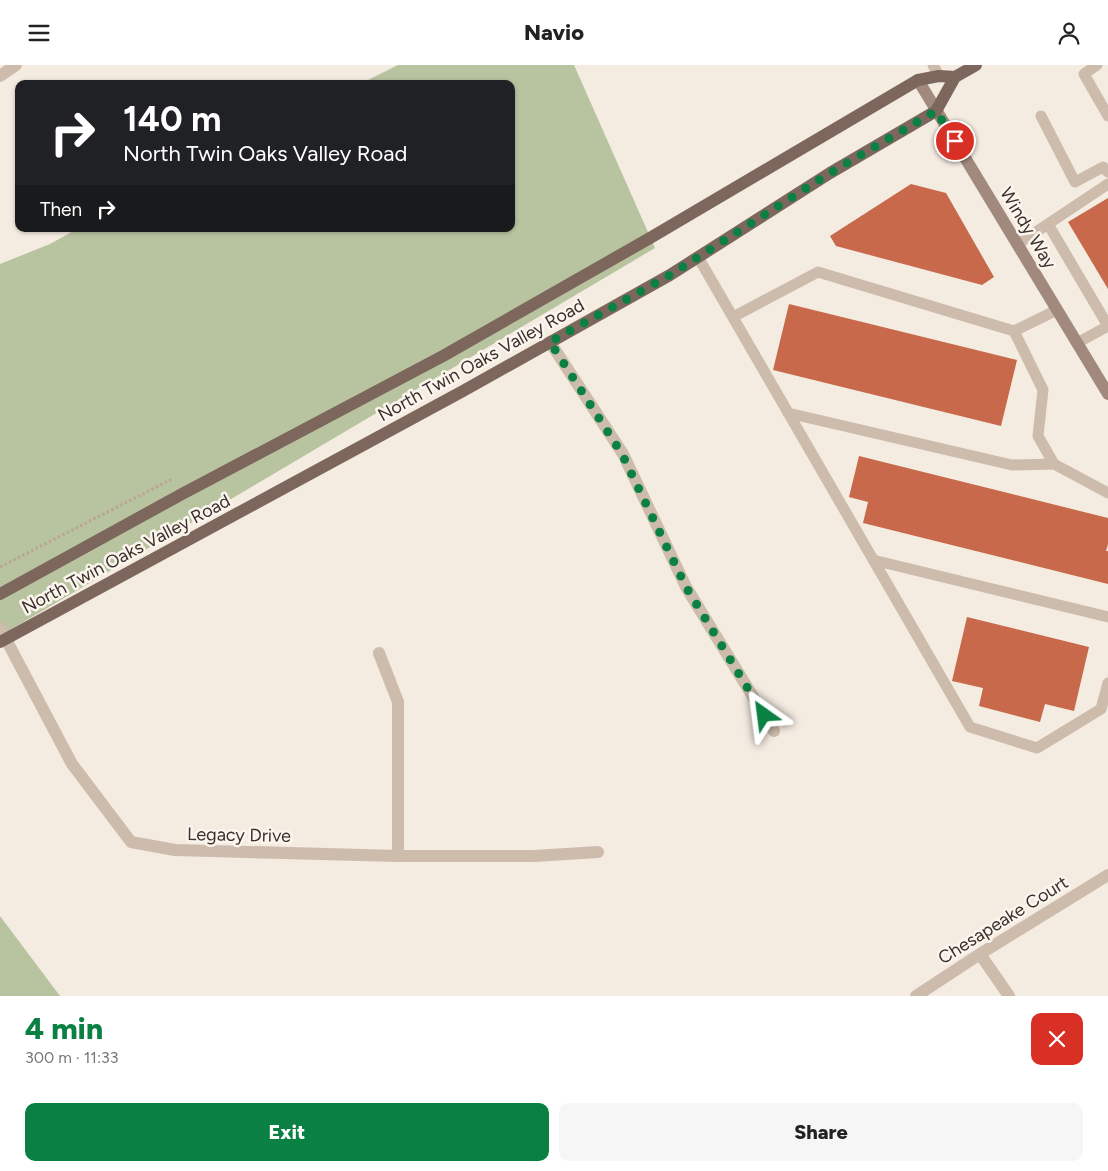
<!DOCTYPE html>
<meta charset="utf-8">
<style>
body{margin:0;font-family:Figtree,sans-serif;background:#f6f6f6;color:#222;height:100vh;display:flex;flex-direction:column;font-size:19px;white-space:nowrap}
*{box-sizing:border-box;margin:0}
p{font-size:16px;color:#767676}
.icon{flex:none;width:28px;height:28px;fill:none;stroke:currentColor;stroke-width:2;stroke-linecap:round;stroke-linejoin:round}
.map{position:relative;height:931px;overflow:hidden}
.sheet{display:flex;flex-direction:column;background:#fff;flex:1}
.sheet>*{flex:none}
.banner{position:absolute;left:15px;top:15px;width:500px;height:152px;border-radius:10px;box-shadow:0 1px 4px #0004;background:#202124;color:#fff;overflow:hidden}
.pin{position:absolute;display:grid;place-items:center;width:42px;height:42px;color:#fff;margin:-21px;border:2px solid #fff;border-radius:50%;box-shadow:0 1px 5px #0007}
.me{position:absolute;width:55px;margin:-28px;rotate:329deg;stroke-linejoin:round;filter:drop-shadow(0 0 4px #0008)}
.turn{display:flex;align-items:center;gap:18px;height:105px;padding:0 25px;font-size:22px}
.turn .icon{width:65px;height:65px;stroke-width:2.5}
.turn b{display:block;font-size:35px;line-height:42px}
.then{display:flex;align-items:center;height:48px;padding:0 25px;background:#0003;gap:10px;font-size:19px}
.round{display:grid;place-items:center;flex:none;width:52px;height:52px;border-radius:10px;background:#f6f6f6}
.overview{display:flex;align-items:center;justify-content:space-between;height:85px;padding:0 25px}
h1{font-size:30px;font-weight:800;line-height:38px;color:#0b8043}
.action{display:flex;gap:10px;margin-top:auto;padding:10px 25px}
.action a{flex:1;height:58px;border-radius:10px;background:#0b8043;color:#fff;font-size:20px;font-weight:800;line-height:58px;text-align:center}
.action a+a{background:#f6f6f6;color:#222}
header{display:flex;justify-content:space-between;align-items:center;height:65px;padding:0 25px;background:#fff;font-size:22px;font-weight:800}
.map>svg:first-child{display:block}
</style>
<header><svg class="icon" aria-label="menu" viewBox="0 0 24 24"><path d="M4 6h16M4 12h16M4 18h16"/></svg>Navio<svg class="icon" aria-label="person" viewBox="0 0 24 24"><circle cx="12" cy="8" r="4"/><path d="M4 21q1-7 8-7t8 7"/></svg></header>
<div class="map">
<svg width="1108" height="931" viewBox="0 0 1108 931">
<rect width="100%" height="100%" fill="#f4ebe1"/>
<path fill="#b8c4a0" d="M398,0h176l81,183 -655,388v-372l50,-20 27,-15h434v-145h-151z
M0,851l60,80h-60z"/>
<path fill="#c8694b" d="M911,119l35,9 48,84 -12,8 -146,-39 -6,-10z
M1108,133v91l-40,-67z
M789,239l228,56 -16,66 -228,-56z
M859,391l249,62v26l-2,7h2v33l-245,-61 5,-21 -19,-5z
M967,552l122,30 -15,64 -29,-7 -5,18 -61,-16 4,-18 -31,-7z"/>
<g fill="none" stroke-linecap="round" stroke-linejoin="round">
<path stroke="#b9a596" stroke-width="3" stroke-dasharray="2.5 2.5" stroke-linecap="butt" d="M0,502l172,-88"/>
<path stroke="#cdbbac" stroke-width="11" d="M933,0l6,11
M1097,0l-13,9 24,42
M1041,51l34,66 28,-15 5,5
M1048,159l60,102
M1018,179l90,-60
M698,192l272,470 67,21 64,-39 7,-26
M733,252l85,-45 196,59 43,-21
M1014,266l29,59 -5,46 16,28 54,29
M1077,278l31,-17
M788,348l224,52 42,-1
M873,495l235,57"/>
<path stroke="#cdbbac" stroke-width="12" d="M0,11l16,-11
M550,277l73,112 63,133 88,144
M0,563l72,136 59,78 44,8 223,6h136l64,-4
M379,588l19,49v154
M980,889l29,42
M916,931l64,-42 128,-79"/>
<path stroke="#a18a7d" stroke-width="12" d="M918,15l190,314"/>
<path stroke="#7d675c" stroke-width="12" d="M0,529l182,-100 261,-138 207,-118 268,-158 21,-4 16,1
M0,577l463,-251 207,-116 160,-102 106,-62 19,-34 21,-12"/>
</g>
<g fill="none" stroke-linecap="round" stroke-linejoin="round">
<path stroke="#0b8043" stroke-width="9" stroke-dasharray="0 16.2" d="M764,650l-78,-128 -64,-133 -72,-112 120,-67 160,-102 106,-62 19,30"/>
</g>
<g text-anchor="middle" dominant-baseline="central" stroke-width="5" stroke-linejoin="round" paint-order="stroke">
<g font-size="18" fill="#3b302b" stroke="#fbf5ee">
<text transform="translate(1028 163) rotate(59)">Windy Way</text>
<text transform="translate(481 295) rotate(-29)">North Twin Oaks Valley Road</text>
<text transform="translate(126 489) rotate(-28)">North Twin Oaks Valley Road</text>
<text transform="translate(239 770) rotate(1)">Legacy Drive</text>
<text transform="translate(1003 855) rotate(-32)">Chesapeake Court</text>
</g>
</g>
</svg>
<div class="pin" style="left:955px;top:76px;background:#d93025"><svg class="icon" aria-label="arrive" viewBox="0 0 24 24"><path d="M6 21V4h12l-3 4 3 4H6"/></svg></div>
<svg class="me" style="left:764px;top:650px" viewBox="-20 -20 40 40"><path d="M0-17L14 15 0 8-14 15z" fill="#0b8043" stroke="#fff" stroke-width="4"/></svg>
<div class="banner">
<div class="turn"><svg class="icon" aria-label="right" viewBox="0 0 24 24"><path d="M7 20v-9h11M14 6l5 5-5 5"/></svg><div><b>140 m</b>North Twin Oaks Valley Road</div></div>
<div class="then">Then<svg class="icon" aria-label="right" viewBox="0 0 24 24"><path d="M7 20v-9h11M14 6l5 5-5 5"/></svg></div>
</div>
</div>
<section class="sheet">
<div class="overview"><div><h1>4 min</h1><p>300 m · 11:33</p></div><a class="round" style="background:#d93025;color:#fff"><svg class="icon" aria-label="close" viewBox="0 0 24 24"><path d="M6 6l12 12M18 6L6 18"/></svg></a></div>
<div class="action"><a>Exit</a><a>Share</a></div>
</section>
